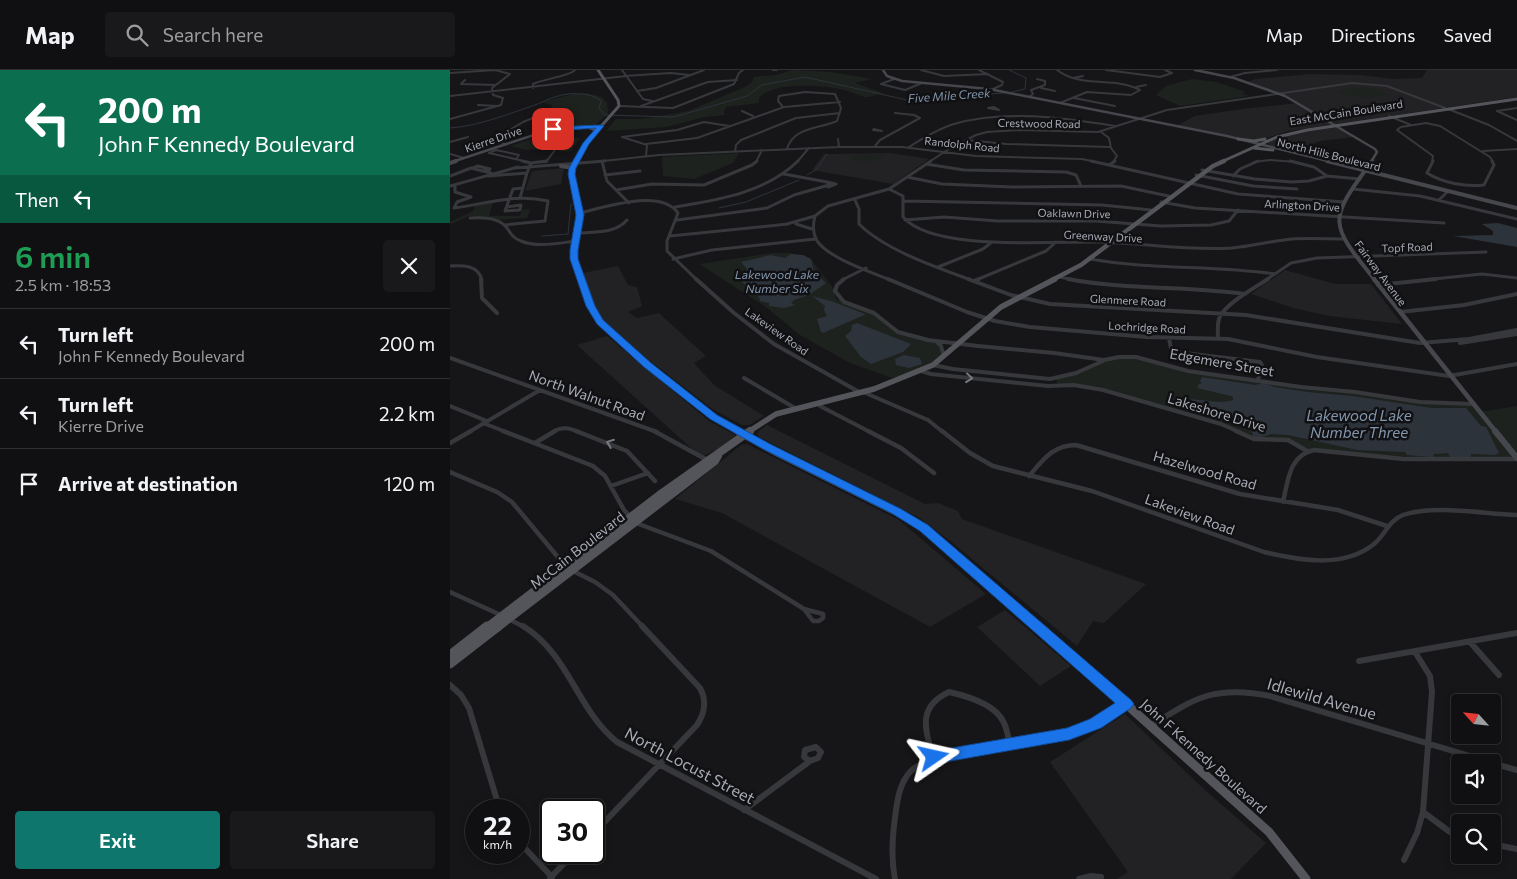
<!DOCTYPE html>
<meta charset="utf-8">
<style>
body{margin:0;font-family:Commissioner,sans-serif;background:#19191b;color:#f1f3f6;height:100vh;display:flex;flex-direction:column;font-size:19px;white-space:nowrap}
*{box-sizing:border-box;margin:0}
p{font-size:16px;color:#9c9d9f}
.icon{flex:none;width:28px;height:28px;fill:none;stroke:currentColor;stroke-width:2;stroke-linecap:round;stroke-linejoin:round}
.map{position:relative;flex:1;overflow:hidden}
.drawer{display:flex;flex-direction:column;background:#101012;width:450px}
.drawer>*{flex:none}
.guide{background:#0b6e4f;color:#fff;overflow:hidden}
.needle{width:32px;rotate:297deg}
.controls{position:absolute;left:1001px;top:624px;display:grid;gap:10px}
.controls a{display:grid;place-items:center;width:50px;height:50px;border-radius:5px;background:#101012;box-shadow:0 2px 8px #0003,0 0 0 1px #303032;font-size:25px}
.speed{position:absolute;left:15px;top:729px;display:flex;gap:10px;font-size:25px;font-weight:700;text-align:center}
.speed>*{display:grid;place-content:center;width:65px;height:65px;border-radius:50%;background:#101012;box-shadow:0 2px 8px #0003,0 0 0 1px #303032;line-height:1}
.speed small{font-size:12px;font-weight:400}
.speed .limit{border:2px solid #111;border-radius:8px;background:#fff;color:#111}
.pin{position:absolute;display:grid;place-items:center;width:42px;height:42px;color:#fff;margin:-21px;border-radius:10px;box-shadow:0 2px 8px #0006}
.me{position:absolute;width:55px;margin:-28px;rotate:79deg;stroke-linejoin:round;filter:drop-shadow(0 0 4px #0008)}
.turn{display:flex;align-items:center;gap:18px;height:105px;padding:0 15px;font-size:22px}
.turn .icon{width:65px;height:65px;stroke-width:2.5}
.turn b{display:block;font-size:35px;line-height:42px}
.then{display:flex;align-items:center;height:48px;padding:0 15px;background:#0003;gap:10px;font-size:19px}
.round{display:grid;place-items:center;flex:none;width:52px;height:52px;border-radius:5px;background:#19191b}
.summary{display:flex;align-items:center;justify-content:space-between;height:85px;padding:0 15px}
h1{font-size:30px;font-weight:600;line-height:38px;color:#1e9e55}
.cta{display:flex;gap:10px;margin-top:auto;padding:10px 15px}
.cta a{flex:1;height:58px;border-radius:5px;background:#0f766e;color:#fff;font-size:20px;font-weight:600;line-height:58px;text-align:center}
.cta a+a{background:#19191b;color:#f1f3f6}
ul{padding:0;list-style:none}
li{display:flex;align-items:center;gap:15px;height:70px;padding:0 15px;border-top:1px solid #303032}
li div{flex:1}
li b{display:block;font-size:19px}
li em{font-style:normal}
header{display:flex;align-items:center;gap:30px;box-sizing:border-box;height:70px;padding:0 25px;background:#101012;border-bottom:1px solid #303032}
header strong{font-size:24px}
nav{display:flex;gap:28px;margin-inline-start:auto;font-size:18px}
.search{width:350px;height:45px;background:#19191b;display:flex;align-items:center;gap:12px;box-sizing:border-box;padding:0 18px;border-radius:5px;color:#9c9d9f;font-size:19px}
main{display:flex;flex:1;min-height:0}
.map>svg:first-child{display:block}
</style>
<header>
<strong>Map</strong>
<div class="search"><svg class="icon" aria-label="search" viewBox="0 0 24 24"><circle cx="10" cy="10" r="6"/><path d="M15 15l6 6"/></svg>Search here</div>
<nav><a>Map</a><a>Directions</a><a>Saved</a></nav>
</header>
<main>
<section class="drawer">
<div class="guide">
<div class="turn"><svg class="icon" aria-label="left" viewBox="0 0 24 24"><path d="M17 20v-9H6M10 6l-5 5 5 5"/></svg><div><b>200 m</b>John F Kennedy Boulevard</div></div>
<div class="then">Then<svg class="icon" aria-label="left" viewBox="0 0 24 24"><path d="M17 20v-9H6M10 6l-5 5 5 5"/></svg></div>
</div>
<div class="summary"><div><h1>6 min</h1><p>2.5 km · 18:53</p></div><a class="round"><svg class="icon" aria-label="close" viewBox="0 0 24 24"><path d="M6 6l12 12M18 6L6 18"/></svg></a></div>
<ul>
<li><svg class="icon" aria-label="left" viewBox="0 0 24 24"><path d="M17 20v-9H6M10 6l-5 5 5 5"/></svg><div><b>Turn left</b><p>John F Kennedy Boulevard</p></div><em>200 m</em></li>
<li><svg class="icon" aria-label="left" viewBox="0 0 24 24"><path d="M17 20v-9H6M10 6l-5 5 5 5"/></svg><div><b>Turn left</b><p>Kierre Drive</p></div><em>2.2 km</em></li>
<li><svg class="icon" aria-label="arrive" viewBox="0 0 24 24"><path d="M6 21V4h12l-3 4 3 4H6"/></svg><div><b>Arrive at destination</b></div><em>120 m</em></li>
</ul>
<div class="cta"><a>Exit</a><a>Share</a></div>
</section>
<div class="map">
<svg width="1067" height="809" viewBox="0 0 1067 809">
<rect width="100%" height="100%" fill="#161618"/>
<path fill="#222225" d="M977,0h90v27l-228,34 -32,10 -81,-15 19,-10 48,-7 55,-6 -9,-6 -42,-15 8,-3 55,-5 50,1 34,4 28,-1z
M886,55l20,12 -36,4 -28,11 -24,-8v-2l13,-6z
M441,83l38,6 -36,25 -81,-14 12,-16z
M114,98l-3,16 -36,7 7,-20z
M168,196l10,19 9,2 5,19 -14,6 9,6 22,-5 47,43 -12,7 20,22 50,31 -15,9h-7l-28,-15 -69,-53 -34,-24 -18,-21 -10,-39z
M835,200l50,14h36l31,40 -73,-8 -36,-8 -42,-14z
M157,266l102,85 26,14v2l-15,11 -19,9 -124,-112z
M317,355l158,79 13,-1 20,8 4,8 184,65 -42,39 -11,-2 -16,25 -128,-106 -31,-23 -159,-80 -2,-3 2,-3z
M297,374l152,76 87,74 -56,33 -208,-114 -47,-14 66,-54z
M555,540l66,56 -31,20 -63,-59z
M675,644l81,77 60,52 -35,36h-114l11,-7 -78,-110z"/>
<path fill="#1d221e" d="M342,0l39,2 41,7 -17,4 28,10c-6,1 -14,5 -19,4 -6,-2 -12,-5 -19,-7 -20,-5 -73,-9 -86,8v5l-33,4 -2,5 1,3 -20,2 -39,10 -60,4 10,-12h26l46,-8 57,-24 7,-5 2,-5 22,-2z
M742,9l24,3 30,10 -4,1 7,3 -69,10 -24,-11 10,-9z
M911,17l18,3 10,5 -24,3 -26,-5 2,-3 -1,-1z
M136,23l16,4 5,6 1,11 -14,12h-26v-7l-20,1 4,-15 -10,-3 31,-8z
M110,59l10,1 -5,4 4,3 11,1 -9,13 -12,1 1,-3 -5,-1 -29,2 -15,-4z
M289,83l-6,10 -39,16 -31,-3 -1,-19z
M410,84l27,1c-13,7 -26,13 -38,2z
M43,132l-4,14h31l2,-6 8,-1 -3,9 -28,2 -30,-4 -19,9v-3l23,-11 2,-5z
M322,183h19l20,6 24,32 1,8 39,15 24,18 38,10 9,13 -25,16 -29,7 -42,-15 -50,-28 -34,-28 -67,-43z
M675,287l30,4 33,10 100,14 52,5 72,11 62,3 7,8 36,-6v53l-82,-1 -128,-7 -12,-9 -40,-5 -25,-9 -136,-40 -36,-3 -2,-6 48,-19z"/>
<path fill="#2d333b" d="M1048,153l19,5v19l-64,-11 40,-1v-4l-11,-7z
M341,184l12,1 8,4 3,13 12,11 -17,12 -15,5 -3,3 4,2 -11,3 -15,-2v-3l-9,-2 -1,-4 -14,-9v-3l-4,-4 6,-12 -6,-7 30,-7 14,3z
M362,226l19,5 34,13 -1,1 -41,18 -2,-1 -4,-13 10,-3 -3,-6 1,-4z
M407,253l54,21 -8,8 -32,12 -10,-7 -16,-21 6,-5 1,-6z
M454,285l16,3 2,6 -13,4 -13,-3 -1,-6z
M752,307l53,8 9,-2 10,4 34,5 44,4 80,12h34l15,18 5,1 13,26 -4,2 -24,-1v4l-21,-1 -2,-4 -14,1 -1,3 -26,-2 -2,-3 -48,-2 -69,-15 -17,-1 -11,4 -7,-1 -1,-6 -10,-5 -65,-21v-3c12,-8 40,4 56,-2v-3l-2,-1 -34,-8 2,-4 3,-1 -2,-2z"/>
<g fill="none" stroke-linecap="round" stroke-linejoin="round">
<path stroke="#2d333b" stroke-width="1" d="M559,0l17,8 -1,11 -13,3
M0,58c29,-2 58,-14 85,-23 10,-4 22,-10 33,-11 10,-1 26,0 33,7l-2,7 6,7 69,2 73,-21 15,-11 43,-8 102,23 96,-7
M357,105l9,-5 11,-16
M269,138l27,-6 53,-22
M118,164l3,-30
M92,166l26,-2"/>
<path stroke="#37383c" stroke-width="2" d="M172,0l21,29 9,2
M323,0h4
M471,0l23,6 44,-2
M529,0l24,12 -1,3 -9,4
M607,0c25,19 57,6 83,20l-9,5 -44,-3 -27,11
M656,0l54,7 12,-4 -7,-3
M0,3l45,-3 15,4 -18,14 1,7 10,3 -2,7 -51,14
M174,6l47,-3 18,2
M780,7l15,-4 32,-3
M623,8l10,-2
M444,9l-13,5 24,6 17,-7
M15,10l-4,4 34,1
M686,17l10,-2
M83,18v-4c10,-5 38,-8 42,-14
M591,18l14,3
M187,21l19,-3 48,-18
M0,26l176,-20
M579,27l4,-3 -2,-4 14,-5v-4l-8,-2
M624,28l41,8
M28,35l20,1
M169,36l54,2 61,-24 5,-11 4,-3
M191,36l67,-24 29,-2
M333,37l-5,-6 1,-5 26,-4 30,2 6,14 -4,13c-18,8 -44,6 -50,28
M544,37l5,3 -11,-2z
M1067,38l-20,3 20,9
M998,39l41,16 28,16
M292,41l11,5
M939,46l22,9
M424,59l8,2 -9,-1z
M651,62l8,6 2,10 6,8 -4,6
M388,69l1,8
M517,70l39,4 104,3
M0,72l18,-5
M55,74l-12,-4 30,-18 15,-6
M196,74l51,-6 87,-31 56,-5
M425,76l5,-6 40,-22 -6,-3 -19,-2
M459,77c14,-9 29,-18 45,-23 51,-15 109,-6 161,2
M1033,81l34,-2
M285,82l1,-7 5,-5 55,-22 44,-5
M0,84l14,4
M196,86l1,-11 -25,-8 55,-7 27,-8 25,4
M66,89l3,-4 -23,-5 -7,3 39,9
M93,92h3l9,-12
M144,92l65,-7 180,-8h63l74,9 106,3 14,3
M306,92l6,-12
M347,92l12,-14
M479,92l23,-15 24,-12 11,-3 33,-2 78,2 69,-22 185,-27 35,3 58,22
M804,92l16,-2 27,2
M982,92l1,-6 -36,-26 4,-3 25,-4 14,3 50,31 3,5"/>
<path stroke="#37383c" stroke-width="3" d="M72,91l9,2 -4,10
M152,91l5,20 22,22
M641,91l147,33 106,8
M840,91l24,6 13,9
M983,91l-6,12c16,10 38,14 57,12l10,-20 -2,-4
M81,93l16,-2
M476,94l38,6 102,2 10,3 5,11
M659,95l6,-4
M23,98l5,-2 12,3 -6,2
M65,98l90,-7
M752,100l53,9 37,3 17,-1 18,-5 33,3
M155,105l35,-4
M746,105l57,11 44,3
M0,106l21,-8 20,5
M39,106l38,-3 -7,25
M783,106l7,-7 18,-8
M457,107l35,7 70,3 109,-1 52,11
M377,112l9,2 -8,3
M5,115v7l16,5 -14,5 -3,6c32,-4 62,-15 94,-7l-3,20 -41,4
M0,116l68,-19
M439,119l14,7v21c30,35 150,24 196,25 44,1 88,9 133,6 20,-2 40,-7 60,-9 17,-1 35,0 53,0
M903,119l67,7 97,23
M166,120l36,-6 52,1 48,-20 5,-4
M405,130l4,9v15c26,26 77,43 112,56
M989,130l9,-9
M454,131l198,4 49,5
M711,132l34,6 249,15
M57,137l14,-2 -1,5 -15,1 8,-22 10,-1
M225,137c43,-7 90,-14 123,-46
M130,143c25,-6 81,-25 98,0l-11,28v10l30,29
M365,146c-2,8 -3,15 1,23 9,18 55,33 74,41
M20,148c12,-1 29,-1 37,10 4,6 6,10 14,13 17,7 37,2 55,0
M227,150l90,-12 27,-13 35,-10 -2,-3 -43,-8
M455,150l39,-3 54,4h98l65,5 50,-1 18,-4 9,-11
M337,154l28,-8 13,-10 61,-17 42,-28
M346,154l16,5
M127,163c17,-1 38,1 50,-13
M220,166l118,-12
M223,189l39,-9 103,-11
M640,189c61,11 124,6 185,15
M0,196c13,-1 28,-1 32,14
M488,197l45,-18 9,-7
M609,207l16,3
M392,210l24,-12
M526,210l70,-29 10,-9
M816,210l25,-17 26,-5 169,-6
M974,210l58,-6 35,4"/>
<path stroke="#37383c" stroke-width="4" d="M31,209l1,19 15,15
M246,209l38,34 40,31 87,49
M394,209l-7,6 -2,6 9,11 30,11 24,19 30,8 50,6 76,7 50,7 15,-3h17l52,14 113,16 54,5 65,10 54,2
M438,209l79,33 28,9 35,6 117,10 81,2 89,18 132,19 68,-12
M518,209l43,16 39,9 196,11 174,28 49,-4 48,-9
M618,209c58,11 118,7 177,15
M524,211l5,-2
M928,215l58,-6
M950,242l64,-7 53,-11
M719,268l2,11 5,3 84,10 2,3 -4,15
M768,269c0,-6 -1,-14 1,-20 4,-14 37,-32 49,-40
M486,271l5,5 3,10
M1010,273l57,-9
M0,288l207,74
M483,295l20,4 97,10 26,-6 27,-12
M471,301l10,3 117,12 26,-1 29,5 118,34 18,8
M294,308l51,30
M413,322l65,28 15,12
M368,333l2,3 50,26
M0,336l37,15
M33,353l23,9
M19,362l71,-42
M103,362c9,-6 16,-4 26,0"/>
<path stroke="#37383c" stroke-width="4.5" d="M53,361l90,35 12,10 19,34 12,13 75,28 93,58
M126,361l51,20 28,30
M204,361l55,30
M418,361l33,17 33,25
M492,361l28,22 23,13 99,25 172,61c35,8 79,17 110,-8 11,-9 15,-24 29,-29 32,-11 80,-1 114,0
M786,361l18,8 34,1 19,11
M0,373l21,-12
M85,373l20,-12
M0,402l47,20 15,10 55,66 28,14 18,13 31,33
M579,406c14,-16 24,-31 47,-31l164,49 98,16 49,16
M161,416l37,-13
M833,432c5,-21 6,-47 31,-52l90,9h113
M0,522l53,24 23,12
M354,539l19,5v4l-4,3h-6z"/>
<path stroke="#37383c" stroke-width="6" d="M73,556c46,28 54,84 94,116l259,137
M1020,572l29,33
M909,591l158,-28
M0,615l11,10 8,13 31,102
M701,656c44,-29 65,-41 119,-30l220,66
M366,677l5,5 -3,6 -8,3 -6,-4 1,-7z
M483,687c-8,-28 -16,-50 16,-65 18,4 45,12 54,29 4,7 5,16 7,23
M1042,693l25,7
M294,740l66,-49
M973,742l27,20 10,4
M144,763l103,-108c8,-12 10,-24 3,-37l-58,-62
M69,772l33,35
M1042,774l25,5
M954,790l13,-27 6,-21 9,-120 -2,-16 -15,-24
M100,808l25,-26
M445,809c-4,-20 -3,-40 0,-61 2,-16 4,-34 15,-46 23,-25 122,-29 158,-38 21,-5 39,-18 57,-30
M629,809l12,-3 10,1"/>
<path stroke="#46474c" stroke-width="2.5" d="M433,0l4,6 15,5 87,8 238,47 105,26
M745,0l39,8 51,18 90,53 2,3 -6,10
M2,92l94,-31 55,-5"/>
<path stroke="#46474c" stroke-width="4" d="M877,91l190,47
M922,91c-44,60 -44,61 3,119
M0,93l6,-2
M111,96l12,2"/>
<path stroke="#46474c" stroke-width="4.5" d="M924,209l122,153"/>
<path stroke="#46474c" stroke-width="6" d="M1045,361l22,27"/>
<path stroke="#54555b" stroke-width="3" d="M137,57l7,2 2,3
M788,69l16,2 11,-2
M804,78l19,2
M125,92l13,-21 31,-35 -1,-6 -20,-30
M771,92l56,-25 30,-7 210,-31"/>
<path stroke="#54555b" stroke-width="4.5" d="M126,91l-5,13 9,41 -6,35 1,11 7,19
M602,210l29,-15 132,-99 11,-5"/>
<path stroke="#54555b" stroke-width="5.5" d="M131,209l12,33 18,21 100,83 29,16
M298,362l28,-18 98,-25 59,-24 68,-58 54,-28"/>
<path stroke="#54555b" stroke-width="8" d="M288,361l42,23 117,58 27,16 117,100
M36,558l176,-135 88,-62
M47,558l218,-167 3,-5"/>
<path stroke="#54555b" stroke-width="9" d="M589,556l230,206 37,47
M0,585l37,-29
M0,594l49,-38"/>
</g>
<defs><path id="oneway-chevron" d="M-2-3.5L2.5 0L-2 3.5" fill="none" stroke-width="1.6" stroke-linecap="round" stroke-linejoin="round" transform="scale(1.25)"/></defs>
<g stroke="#767880">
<use href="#oneway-chevron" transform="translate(519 308) rotate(6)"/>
<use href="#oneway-chevron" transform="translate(160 373) rotate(-159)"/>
</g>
<path fill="#1a73e8" stroke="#114b97" d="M151,55l3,1 -15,18 -13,24 -1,6 9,41 -6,35v9l17,47 8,14 48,43 66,52 53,29 131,65 27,16 203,175 3,4 -3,4 -30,20 -32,12 -135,24 -6,-2 -2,-5 2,-4 6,-2 133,-23 23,-9 25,-16 -195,-172 -27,-17 -130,-65 -53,-30 -66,-52 -47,-43 -11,-18 -16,-47v-9l6,-35 -8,-41 1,-6 14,-25 13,-15 -43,3 -3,-2 3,-2z"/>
<g text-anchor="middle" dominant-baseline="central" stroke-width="5" stroke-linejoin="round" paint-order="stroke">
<g font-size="11" fill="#a9acb7" stroke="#111113">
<text transform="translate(896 42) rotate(-9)">East McCain Boulevard</text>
<text transform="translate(589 53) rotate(1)">Crestwood Road</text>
<text transform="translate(43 69) rotate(-19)">Kierre Drive</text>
<text transform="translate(512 74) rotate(6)">Randolph Road</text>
<text transform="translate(879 84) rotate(14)">North Hills Boulevard</text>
<text transform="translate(852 135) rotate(3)">Arlington Drive</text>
<text transform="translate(624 143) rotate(1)">Oaklawn Drive</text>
<text transform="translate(653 166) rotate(3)">Greenway Drive</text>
<text transform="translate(957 177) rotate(-2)">Topf Road</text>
<text transform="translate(931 203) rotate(53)">Fairway Avenue</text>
<text transform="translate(678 230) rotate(3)">Glenmere Road</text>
<text transform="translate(697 257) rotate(3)">Lochridge Road</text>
<text transform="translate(327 261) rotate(35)">Lakeview Road</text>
</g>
<g font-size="12" font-style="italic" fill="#8396ae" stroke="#111113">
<text transform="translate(499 25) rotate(-4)">Five Mile Creek</text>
<text x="327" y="204">Lakewood Lake<tspan x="327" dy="14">Number Six</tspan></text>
</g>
<g font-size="14" fill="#a9acb7" stroke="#111113">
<text transform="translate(772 292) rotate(10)">Edgemere Street</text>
<text transform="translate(137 325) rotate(20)">North Walnut Road</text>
<text transform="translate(767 342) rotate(17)">Lakeshore Drive</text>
<text transform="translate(755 400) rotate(16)">Hazelwood Road</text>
<text transform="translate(740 444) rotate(20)">Lakeview Road</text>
<text transform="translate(127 480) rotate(-38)">McCain Boulevard</text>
<text transform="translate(754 686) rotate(42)">John F Kennedy Boulevard</text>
</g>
<g font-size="15" font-style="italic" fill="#8396ae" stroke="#111113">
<text x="909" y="345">Lakewood Lake<tspan x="909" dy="17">Number Three</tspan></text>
</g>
<g font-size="16" fill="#a9acb7" stroke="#111113">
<text transform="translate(872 628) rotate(16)">Idlewild Avenue</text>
<text transform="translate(240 695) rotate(28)">North Locust Street</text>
</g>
</g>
</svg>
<div class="controls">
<a><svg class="needle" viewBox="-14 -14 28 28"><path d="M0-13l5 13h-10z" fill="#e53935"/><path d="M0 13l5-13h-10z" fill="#9c9d9f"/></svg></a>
<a><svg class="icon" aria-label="sound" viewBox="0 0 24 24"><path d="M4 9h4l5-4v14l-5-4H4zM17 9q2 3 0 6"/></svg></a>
<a><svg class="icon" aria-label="search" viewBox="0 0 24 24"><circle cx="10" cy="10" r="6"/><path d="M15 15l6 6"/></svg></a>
</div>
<div class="speed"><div>22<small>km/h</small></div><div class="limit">30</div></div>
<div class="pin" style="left:103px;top:59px;background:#d93025"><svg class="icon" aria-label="arrive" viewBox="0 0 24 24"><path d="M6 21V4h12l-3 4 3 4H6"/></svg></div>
<svg class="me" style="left:484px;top:687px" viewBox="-20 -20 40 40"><path d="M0-17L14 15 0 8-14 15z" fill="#1a73e8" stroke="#fff" stroke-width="4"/></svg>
</div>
</main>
